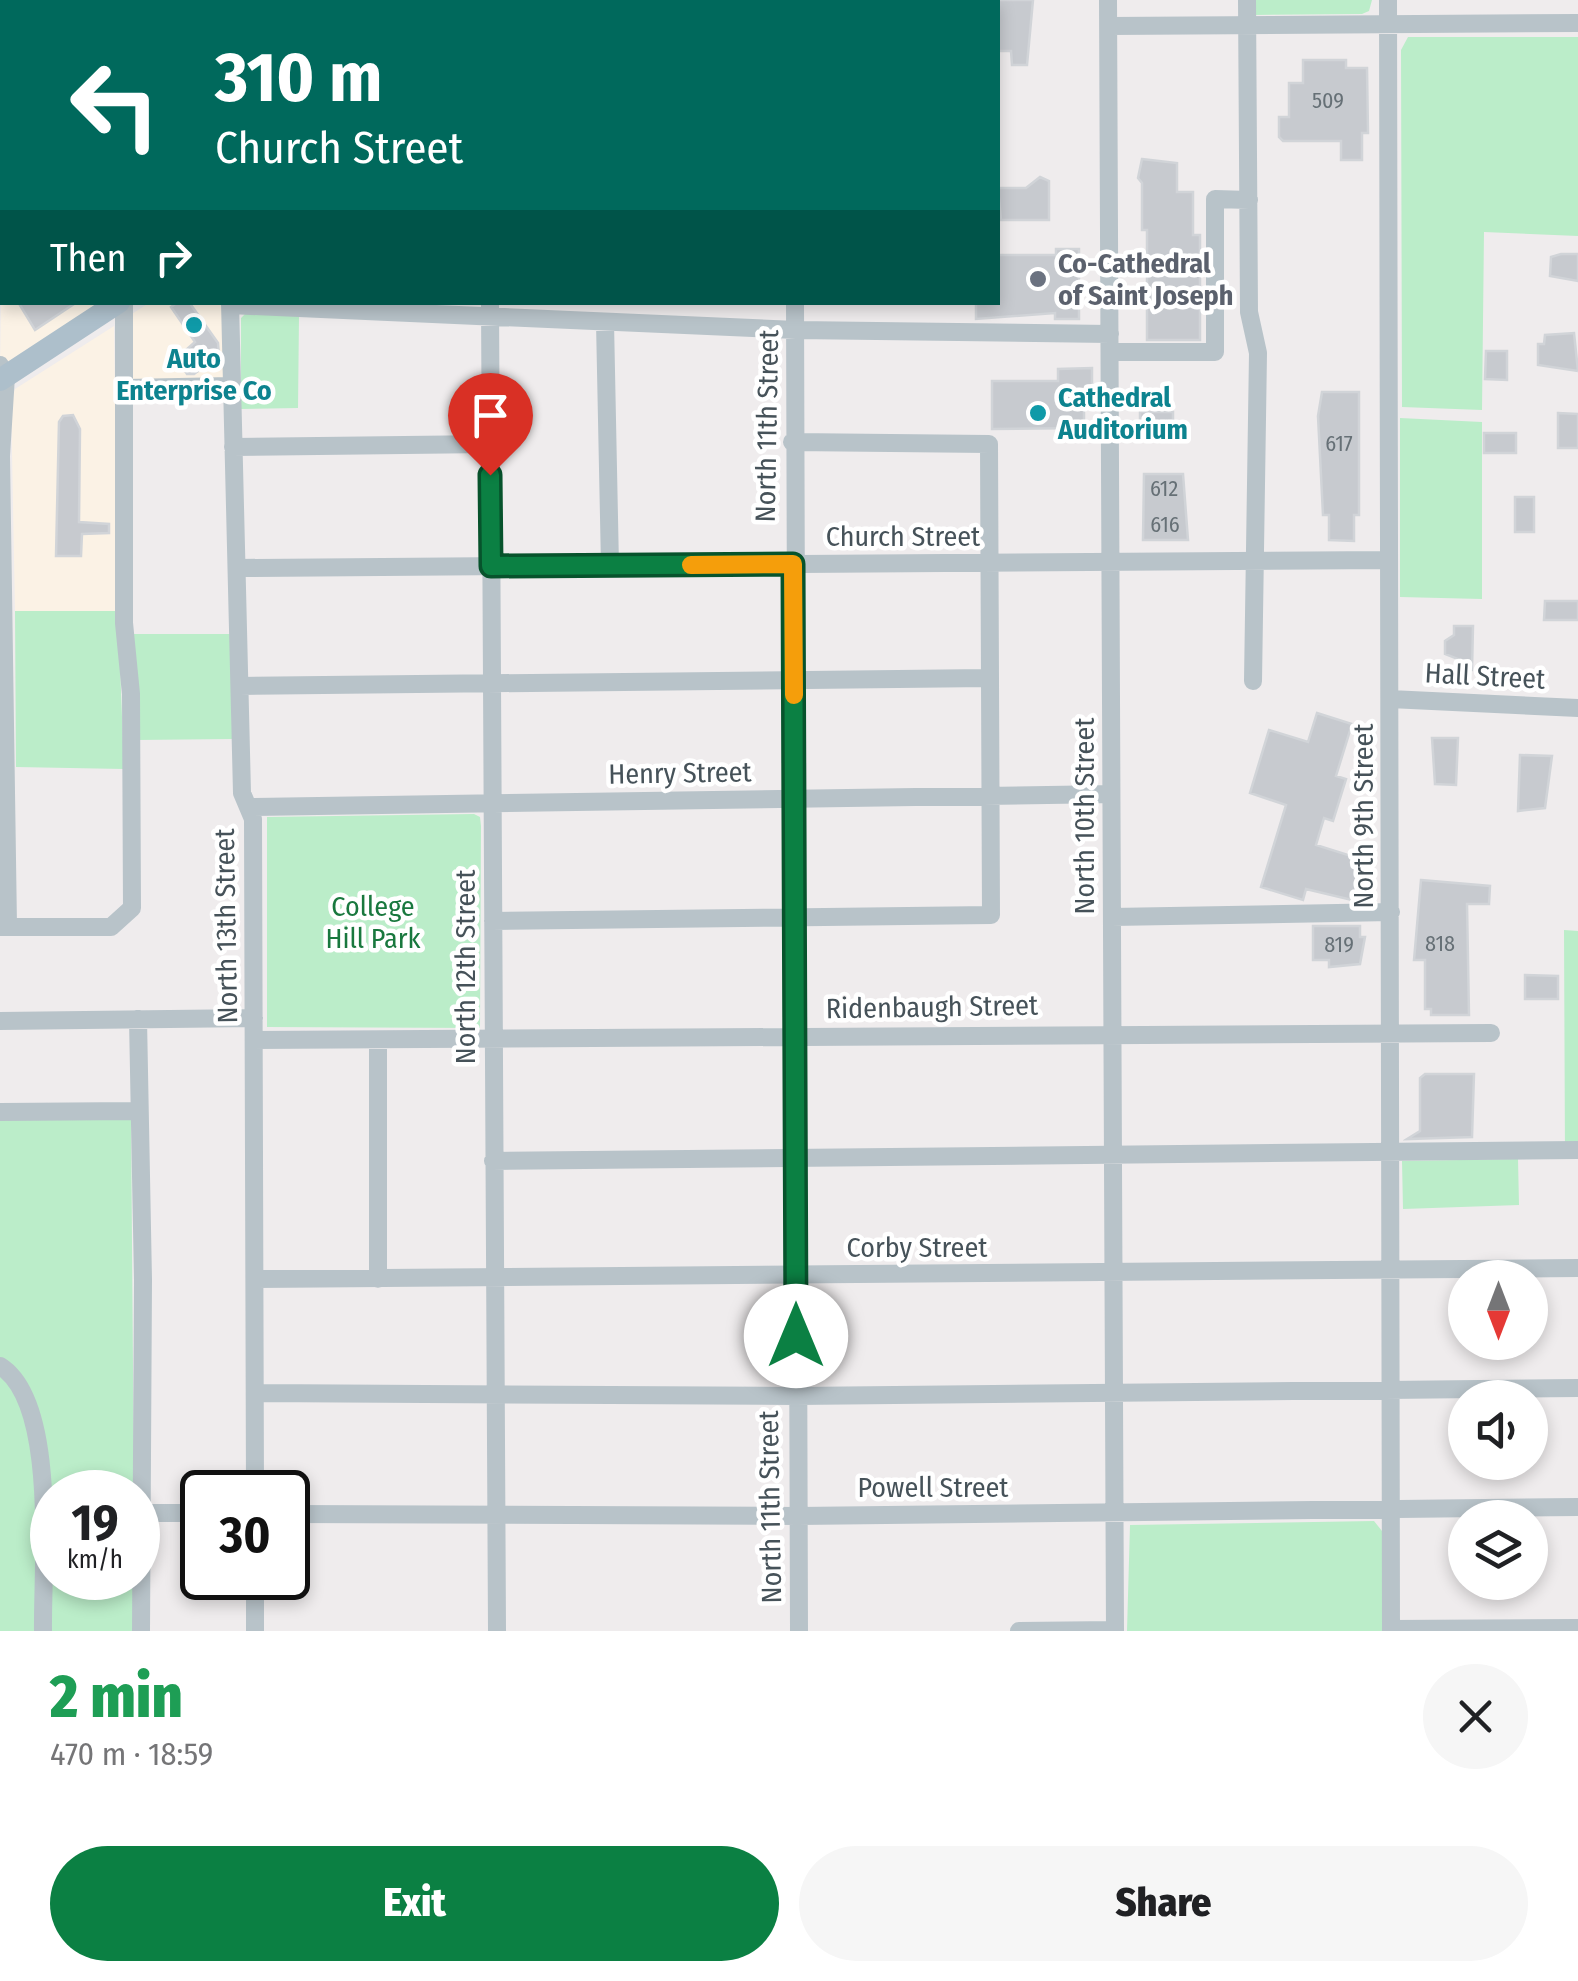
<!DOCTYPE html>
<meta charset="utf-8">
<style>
body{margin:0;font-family:"Fira Sans Condensed",sans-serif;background:#f6f6f6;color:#202124;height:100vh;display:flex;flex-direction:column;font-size:38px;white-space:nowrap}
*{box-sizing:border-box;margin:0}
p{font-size:32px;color:#757577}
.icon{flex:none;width:55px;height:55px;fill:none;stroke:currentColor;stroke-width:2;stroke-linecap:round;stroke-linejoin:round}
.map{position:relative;height:1631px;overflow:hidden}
.side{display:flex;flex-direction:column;background:#fff;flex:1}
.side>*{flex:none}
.guide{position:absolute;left:0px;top:0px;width:1000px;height:305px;box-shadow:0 5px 15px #0003;background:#00695c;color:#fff;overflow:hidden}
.needle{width:65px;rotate:180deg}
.controls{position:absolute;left:1448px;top:1260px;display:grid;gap:20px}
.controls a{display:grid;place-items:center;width:100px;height:100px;border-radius:50%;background:#fff;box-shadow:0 5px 15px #0003;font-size:50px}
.speed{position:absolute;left:30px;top:1470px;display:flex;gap:20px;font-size:50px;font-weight:700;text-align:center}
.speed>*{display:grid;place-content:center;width:130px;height:130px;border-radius:50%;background:#fff;box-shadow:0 5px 15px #0003;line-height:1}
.speed small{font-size:25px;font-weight:400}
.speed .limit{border:5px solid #111;border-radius:15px;background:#fff;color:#111}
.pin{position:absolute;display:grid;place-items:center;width:85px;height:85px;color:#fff;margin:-102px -42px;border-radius:50% 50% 50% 0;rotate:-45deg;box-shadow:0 0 10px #0007}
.pin .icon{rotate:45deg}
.me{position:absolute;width:110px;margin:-55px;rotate:0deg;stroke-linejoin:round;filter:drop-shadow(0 0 8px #0008)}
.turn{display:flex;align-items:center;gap:35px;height:210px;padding:0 50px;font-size:45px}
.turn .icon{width:130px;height:130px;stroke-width:2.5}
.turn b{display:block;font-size:70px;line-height:85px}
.then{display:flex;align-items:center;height:95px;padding:0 50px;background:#0003;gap:20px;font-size:38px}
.round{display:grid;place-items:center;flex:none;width:105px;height:105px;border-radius:52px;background:#f6f6f6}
.headline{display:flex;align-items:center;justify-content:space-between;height:170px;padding:0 50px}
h1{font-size:60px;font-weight:800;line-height:75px;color:#1e9e55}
.primary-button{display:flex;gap:20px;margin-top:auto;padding:20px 50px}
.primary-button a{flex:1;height:115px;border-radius:60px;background:#0b8043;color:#fff;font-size:40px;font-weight:800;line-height:115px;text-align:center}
.primary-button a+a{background:#f6f6f6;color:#202124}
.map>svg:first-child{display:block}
</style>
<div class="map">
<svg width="1578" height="1631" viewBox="0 0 1578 1631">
<rect width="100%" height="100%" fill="#efeced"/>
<path fill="#fbf2e5" d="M2,225v77l101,1 -103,68z
M149,303h75v79l-96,1 -1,-66z
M114,326l4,285h-103l-4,-212 4,-10z"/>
<path fill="#bbedc9" d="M1254,0h118l-3,11 -7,3 -108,1z
M1408,37h170v199l-94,-4 -2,178 -80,-3 -1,-357z
M246,313l53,3 -1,92 -57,1v-91z
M1400,418l82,4v177l-82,-2z
M15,611h103l6,158 -108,-2z
M129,634h102l1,105 -95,1z
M474,814l6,3 1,9 -1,202 -213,-1v-210z
M1564,930l14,1v228h-13z
M131,1116l3,376h-82v86h82l1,53h-135v-514z
M1518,1159l1,46 -116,4 -1,-48z
M1374,1521l8,10v100h-255l3,-106z"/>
<path fill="#c7cacf" stroke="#d1d4d8" stroke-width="2.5" d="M998,0h35l-6,65h-15l-1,-14h-13z
M1303,60h43v8h21l1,65h-6v27h-21v-19h-58l-4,-4v-20h10v-34h14z
M1142,159l35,4v29h16v43h7v105h-53v-110h-5v-47l-4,-5z
M1040,177l9,4v39h-48l-3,-32h28z
M1056,249h23v70h-24v-6l-79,6v-17h22v-47h58z
M1561,254h17v27l-28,-5 1,-19z
M18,302h59l-42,28z
M178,302h11l29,41 1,13 -25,18h-7l-10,-16 18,-16 -24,-35z
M1574,333l4,38 -40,-6v-21h6l1,-9z
M1486,351h21v29l-22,-1z
M1092,368v29h-8v31l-92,1v-48h66v-12z
M1322,392h37v123h-5v26l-25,-1v-25h-6l-5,-99z
M1140,412h33v25h-33z
M1558,413l20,1v34h-20z
M73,415l7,14 -1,93 30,2v9l-27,1 -1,22h-25l3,-134 4,-6z
M1484,433h32v20h-32z
M1144,474h39l5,66h-45z
M1515,497h19v35h-19z
M1545,601h33v19h-34z
M1454,626h19l-1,44h-14v-11l-13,-5v-13l9,-6z
M1317,713l35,11 -16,52 10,3 -13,42 -9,-3 -8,27 48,15 -12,40 -46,-11 -3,11 -42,-13 25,-82 -36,-12 19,-63 39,12z
M1432,738h26l-2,47 -21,-1z
M1520,755l32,1 -7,52 -27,3z
M1421,880l69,6 -1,18h-22l2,111h-38v-6h-6v-49h-11z
M1313,926h47v11h5l-5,27 -31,3v-7h-16z
M1525,975l33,1v23h-33z
M1425,1074h49l-2,63 -65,2 13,-8v-53z"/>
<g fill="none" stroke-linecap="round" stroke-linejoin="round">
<path stroke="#b8c3c9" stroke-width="18" d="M257,0v2
M523,0v2
M793,0v2
M973,0v2
M1108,0l7,1631
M1247,0l2,312 9,41 -5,328
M1388,0l3,1631
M88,2l3,-2
M1109,26l469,-3
M0,60l2,-1
M0,218l2,-2
M230,302l12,491 11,26 2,673
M490,302l7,1329
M795,302l4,1329
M230,305l566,25 314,4
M605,322l5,244
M1110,352h105v-153l34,1
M0,365l6,11 -5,80 7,470
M125,388l107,-2
M233,447l257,-3
M238,568l1151,-8
M240,686l748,-8
M1390,699l188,9
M250,807l861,-13
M1112,917l279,-5
M493,921l498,-6 -2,-471 -197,-2
M0,927h111l21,-19 -1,-214 -7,-71v-321
M138,1019l5,261 -2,351
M0,1021l254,-3
M254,1040l1237,-7
M378,1040v239
M0,1112l137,-1
M493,1161l1085,-11
M256,1279l1322,-11
M0,1366c58,36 42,200 43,265
M256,1393l540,3 782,-8
M141,1513h61
M288,1514l510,2 780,-9
M255,1578v53
M1391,1629l187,-1
M1019,1631l96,-1"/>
<path stroke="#adbfcb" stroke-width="22" d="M553,2l3,-2
M0,380l119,-78"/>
</g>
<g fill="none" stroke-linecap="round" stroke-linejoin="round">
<defs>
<path id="route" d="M490,475l1,91 302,-2 3,772"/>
</defs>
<use href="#route" stroke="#07532c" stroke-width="25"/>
<use href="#route" stroke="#0b8043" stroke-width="18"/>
<path stroke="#f59e0b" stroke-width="18" d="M691,565l102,-1 1,131"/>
</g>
<circle fill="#6b7280" stroke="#fff" stroke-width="4" cx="1038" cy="279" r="10"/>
<g fill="#0f9aa8" stroke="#fff" stroke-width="4">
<circle cx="194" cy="325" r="10"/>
<circle cx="1038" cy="413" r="10"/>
</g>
<g text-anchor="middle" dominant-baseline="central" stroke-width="9" stroke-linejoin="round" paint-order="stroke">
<g font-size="22" fill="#667076">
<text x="1328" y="100">509</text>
<text x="1339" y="443">617</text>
<text x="1164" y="488">612</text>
<text x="1165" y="524">616</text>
<text x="1440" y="943">818</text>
<text x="1339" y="944">819</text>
</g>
<g font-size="28" font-weight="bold" fill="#5b616d" stroke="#fff" text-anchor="start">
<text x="1058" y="263">Co-Cathedral<tspan x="1058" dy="32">of Saint Joseph</tspan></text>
</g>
<g font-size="28" font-weight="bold" fill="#0d838f" stroke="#fff">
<text x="194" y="358">Auto<tspan x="194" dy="32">Enterprise Co</tspan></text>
<text x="1058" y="397" text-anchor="start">Cathedral<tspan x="1058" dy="32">Auditorium</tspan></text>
</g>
<g font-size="28" fill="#465259" stroke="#fff">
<text transform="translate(767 426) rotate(-89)">North 11th Street</text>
<text x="903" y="536">Church Street</text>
<text transform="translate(1485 676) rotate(3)">Hall Street</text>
<text transform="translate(680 773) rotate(-1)">Henry Street</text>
<text transform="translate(1084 816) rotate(-90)">North 10th Street</text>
<text transform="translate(1363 816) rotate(-90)">North 9th Street</text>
<text transform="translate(226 926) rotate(-91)">North 13th Street</text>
<text transform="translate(465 967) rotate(-90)">North 12th Street</text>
<text transform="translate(932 1007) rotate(-1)">Ridenbaugh Street</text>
<text x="917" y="1247">Corby Street</text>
<text x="933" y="1487">Powell Street</text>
<text transform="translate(770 1507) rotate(-91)">North 11th Street</text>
</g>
<g font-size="28" fill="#19783e" stroke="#fff">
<text x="373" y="906">College<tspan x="373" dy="32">Hill Park</tspan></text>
</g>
</g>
</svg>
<div class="controls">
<a><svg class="needle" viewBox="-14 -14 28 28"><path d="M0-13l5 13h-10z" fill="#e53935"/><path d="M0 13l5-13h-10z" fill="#757577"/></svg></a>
<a><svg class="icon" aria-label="sound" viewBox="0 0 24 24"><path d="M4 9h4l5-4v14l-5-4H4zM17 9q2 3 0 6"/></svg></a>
<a><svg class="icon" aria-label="layers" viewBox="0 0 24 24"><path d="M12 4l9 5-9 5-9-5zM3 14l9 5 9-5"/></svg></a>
</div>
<div class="speed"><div>19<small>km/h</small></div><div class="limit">30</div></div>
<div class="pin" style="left:490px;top:475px;background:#d93025"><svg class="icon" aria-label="arrive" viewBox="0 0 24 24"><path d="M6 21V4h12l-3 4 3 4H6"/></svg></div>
<svg class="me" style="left:796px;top:1336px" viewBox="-20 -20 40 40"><circle r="19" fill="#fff"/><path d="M0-13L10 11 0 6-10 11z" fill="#0b8043"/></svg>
<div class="guide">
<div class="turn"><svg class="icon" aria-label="left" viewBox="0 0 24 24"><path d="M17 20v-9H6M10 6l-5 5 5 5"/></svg><div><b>310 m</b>Church Street</div></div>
<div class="then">Then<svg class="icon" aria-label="right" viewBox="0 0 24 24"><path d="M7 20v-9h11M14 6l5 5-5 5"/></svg></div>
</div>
</div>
<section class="side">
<div class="headline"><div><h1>2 min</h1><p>470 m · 18:59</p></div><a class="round"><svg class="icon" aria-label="close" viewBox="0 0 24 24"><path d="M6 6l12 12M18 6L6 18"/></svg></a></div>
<div class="primary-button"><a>Exit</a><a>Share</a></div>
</section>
